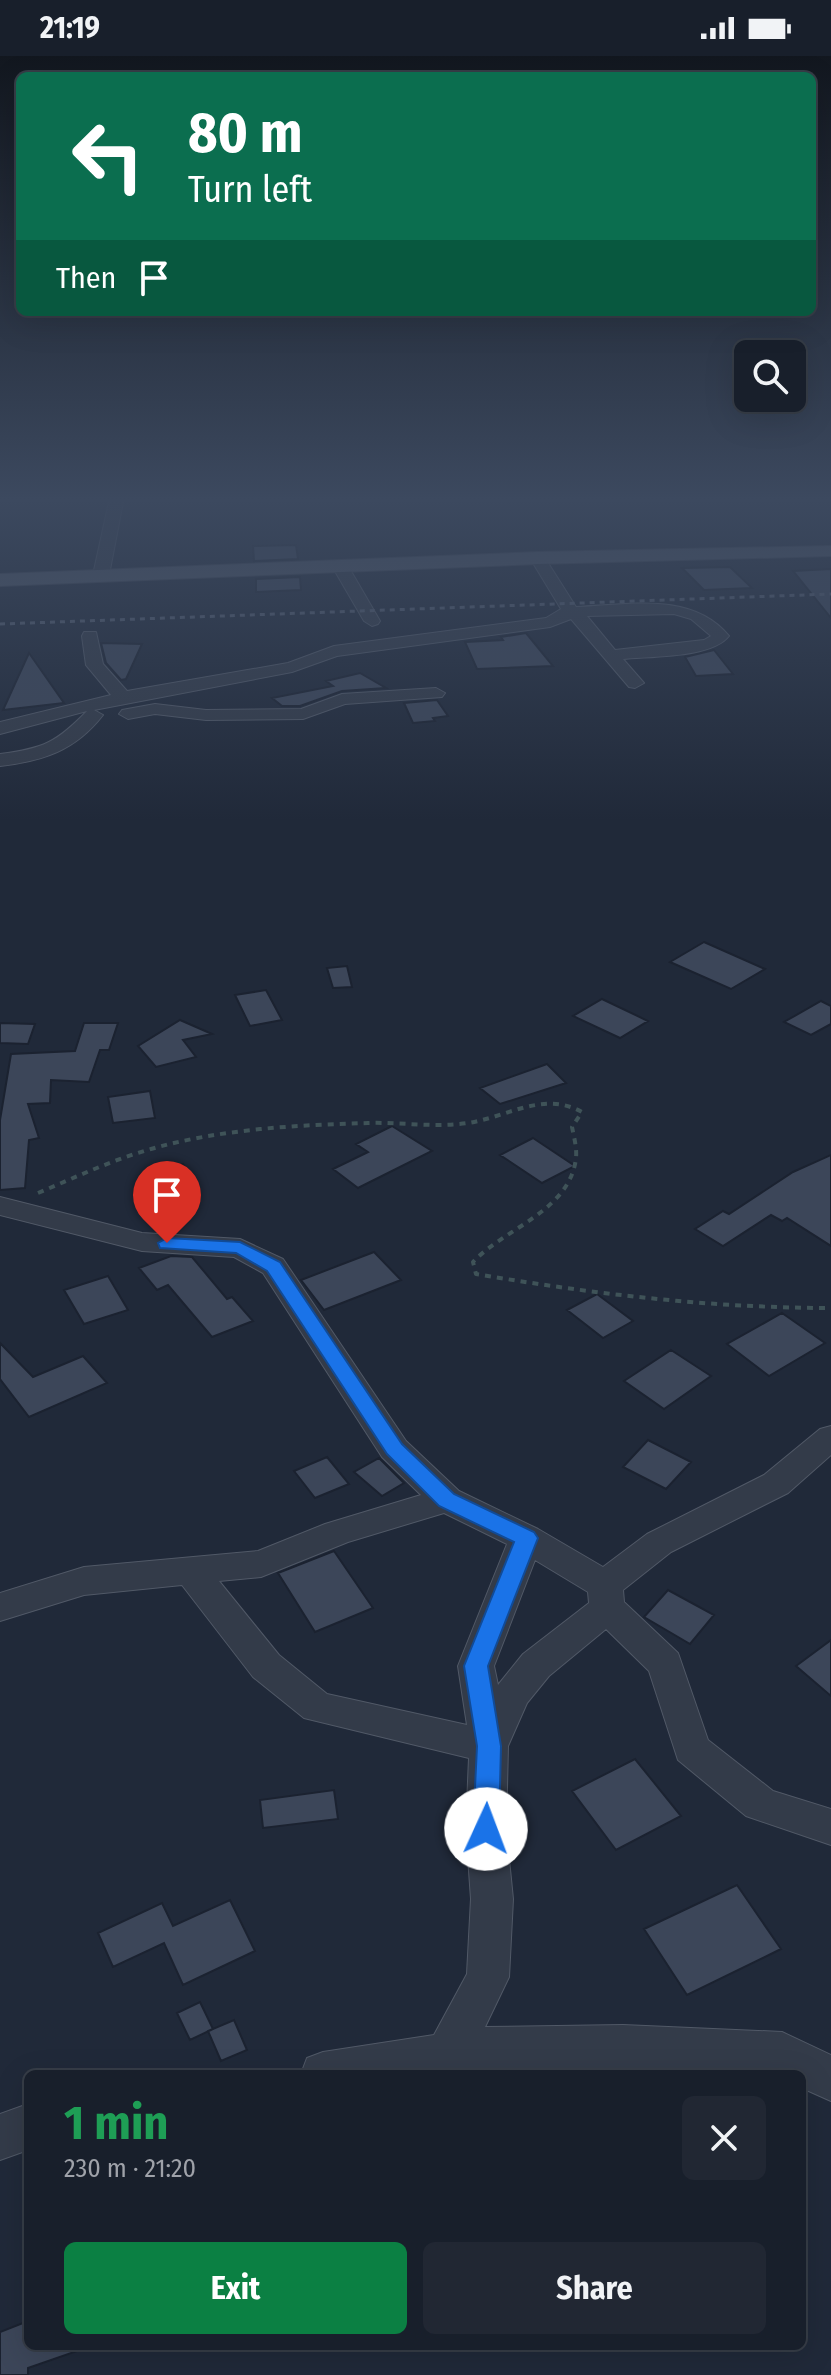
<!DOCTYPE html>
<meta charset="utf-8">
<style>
body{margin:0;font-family:"Fira Sans Condensed",sans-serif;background:#212733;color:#f1f3f6;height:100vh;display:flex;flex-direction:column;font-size:30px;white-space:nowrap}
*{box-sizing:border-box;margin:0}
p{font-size:26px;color:#9fa2a9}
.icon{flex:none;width:44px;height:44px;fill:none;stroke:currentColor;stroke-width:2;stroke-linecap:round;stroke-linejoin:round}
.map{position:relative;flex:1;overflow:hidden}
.details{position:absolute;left:24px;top:2014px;width:782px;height:280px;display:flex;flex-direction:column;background:#181f2b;border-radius:12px;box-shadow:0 8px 32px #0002,0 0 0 2px #363d47}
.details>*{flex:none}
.guide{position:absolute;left:16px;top:16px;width:800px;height:244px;border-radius:12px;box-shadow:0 8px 32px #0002,0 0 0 2px #363d47;background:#0b6e4f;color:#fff;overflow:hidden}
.buttons{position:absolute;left:734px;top:284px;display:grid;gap:16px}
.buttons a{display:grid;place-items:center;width:72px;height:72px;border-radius:12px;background:#181f2b;box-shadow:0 8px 32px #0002,0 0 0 2px #363d47;font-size:40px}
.pin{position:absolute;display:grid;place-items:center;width:68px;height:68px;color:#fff;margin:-82px -34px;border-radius:50% 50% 50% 0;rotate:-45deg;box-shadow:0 0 8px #0007}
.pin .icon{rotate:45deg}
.me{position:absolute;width:88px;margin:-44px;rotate:2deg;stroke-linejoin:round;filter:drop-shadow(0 0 6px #0008)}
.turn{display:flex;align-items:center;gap:28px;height:168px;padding:0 40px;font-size:36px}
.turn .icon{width:104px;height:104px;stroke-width:2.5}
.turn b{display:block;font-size:56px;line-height:68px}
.then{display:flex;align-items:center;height:76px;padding:0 40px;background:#0003;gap:16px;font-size:30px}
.round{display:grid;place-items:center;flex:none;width:84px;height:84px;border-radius:12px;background:#212733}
.head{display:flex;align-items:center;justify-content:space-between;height:136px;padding:0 40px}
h1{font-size:48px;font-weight:700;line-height:60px;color:#1e9e55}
.button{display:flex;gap:16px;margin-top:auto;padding:16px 40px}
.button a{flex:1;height:92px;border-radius:12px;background:#0b8043;color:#fff;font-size:32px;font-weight:700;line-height:92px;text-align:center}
.button a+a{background:#212733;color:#f1f3f6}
.status{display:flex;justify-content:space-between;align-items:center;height:56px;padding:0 40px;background:#181f2b;direction:ltr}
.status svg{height:22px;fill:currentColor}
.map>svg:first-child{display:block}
</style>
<div class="status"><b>21:19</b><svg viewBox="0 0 49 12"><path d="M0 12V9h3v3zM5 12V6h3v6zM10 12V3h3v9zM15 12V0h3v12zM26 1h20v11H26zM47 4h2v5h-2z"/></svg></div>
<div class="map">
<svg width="831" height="2319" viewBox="0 0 831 2319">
<rect width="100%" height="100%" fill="#202939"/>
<path fill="#3c4659" stroke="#1b2230" stroke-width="2" d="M296,489l2,14 -44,2 -1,-15z
M730,511l22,21 -48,2 -22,-22z
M831,513v49l-38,-47z
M300,521l1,13 -45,2v-13z
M526,577l27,33 -76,3 -12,-27 38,-2 -2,-3z
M101,587l41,1 -16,35 -5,1 -15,-17z
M714,594l19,24 -37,2 -11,-19z
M29,597l35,50 -61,7z
M360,617l26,15 -44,3 -42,15h-18l-10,-8 61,-12 -7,-5z
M437,644l11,16 -15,2 2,3 -22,2 -9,-20z
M704,886l61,27 -34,20 -61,-27z
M347,910l5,21 -19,1 -6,-20z
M266,934l16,30 -32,6 -15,-31z
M602,943l46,22 -28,17 -47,-22z
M821,945l10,5v18l-20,11 -27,-13z
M180,964l32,14 -29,6 13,17 -40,10 -18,-21z
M0,967l35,1 -7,20 -28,-1z
M84,967h34l-9,27h-9l-11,32 -38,-2 -1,23 -22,1 11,34 -10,2 -4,48 -25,2v-70l11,-66 64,-3z
M547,1008l19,19 -66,21 -20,-16z
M150,1035l5,27 -42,5 -5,-26z
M392,1070l40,25 -74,37 -25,-19 35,-17 -12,-8z
M533,1082l42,28 -33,17 -42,-28z
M831,1099v91l-44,-28 -5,3 -11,-6 -48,31 -28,-17 28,-18 6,3 64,-42z
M183,1108l13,18 -37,11 -13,-17z
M374,1196l27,28 -77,30 -23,-30z
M171,1200l21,1 35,42 5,-2 21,24 -41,16 -44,-52 -11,5 -18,-22z
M108,1220l20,34 -44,14 -20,-34z
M597,1238l36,27 -30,17 -36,-28z
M782,1257l43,30 -56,33 -42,-32z
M0,1287l33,34 50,-21 24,27 -78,34 -29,-38z
M671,1294l40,26 -47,33 -40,-28z
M648,1384l43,22 -25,27 -43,-22z
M327,1401l22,27 -34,14 -21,-27z
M379,1402l25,25 -22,13 -28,-24z
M334,1495l39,57 -58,24 -37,-59z
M668,1534l46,25 -24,29 -46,-27z
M831,1584v56l-35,-30z
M635,1703l46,57 -65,34 -44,-59z
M334,1734l4,29 -75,9 -3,-28z
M737,1829l44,64 -94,46 -43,-66z
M230,1844l25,51 -72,34 -19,-42 -51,24 -15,-34 64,-30 11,23z
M200,1946l13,27 -23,11 -13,-27z
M234,1964l13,30 -26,11 -13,-30z
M28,2265v25h54l1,3 -55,19v7h-28v-43z"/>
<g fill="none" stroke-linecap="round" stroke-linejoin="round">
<defs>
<path id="minor" d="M110,441h14l-15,78 -8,5 -8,-5z
M538,497l5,2 33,52c52,-2 116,-16 153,29 -17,22 -78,20 -106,23l21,24 -9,5 -6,-1 -58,-68 -21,8 -213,29 -45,16 -198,38 9,5c-28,36 -60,46 -103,51v-12c43,-5 57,-12 87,-43l-87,23v-12l111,-27 -25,-30 -4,-29 2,-4h12l7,32 24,27 161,-28 46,-17 212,-28 15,-9 -31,-51zM674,558l17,5 20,17 -7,4 -89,10 -28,-34z
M340,505l8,5 32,55 -2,3 -6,2 -8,-5 -32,-55z
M436,632l9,5 -3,4 -97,7 -42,15 -97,1 -51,-6 -27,5 -9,-5 3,-4 33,-6 51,6 95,-1 41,-15z
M0,1141l142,36 98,6 43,20 123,182 53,50 79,38 65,38 44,-33 117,-59 56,-46 11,-3v29l-43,38 -117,59 -48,38 1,12 54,51 30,87 65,51 58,18v36l-85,-29 -68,-56 -29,-89 -43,-42 -57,47 -22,27 -19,43 -2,83 7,70 -4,78 -24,50 138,-2 159,7 49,23v46l-29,-13v-14l-179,-5 -133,1 -28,4h-161l6,-16 16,-6 111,-17 33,-61 4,-75 -5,-70 3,-71 -165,-40 -51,-41 -71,-92 -98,10 -84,26v-28l84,-26 174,-16 67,-27 96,-29 -39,-38 -119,-184 -29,-16 -92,-6 -142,-36zM444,1457l63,31 -49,122 9,59 -140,-31 -48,-39 -60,-74 42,-4 87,-35zM535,1504l53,32 1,11 -66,51 -25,31 -4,-19z
M28,2048v46l-28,10v-46z"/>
<path id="major" d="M831,490v10l-293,8 -538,22v-12l538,-22z"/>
</defs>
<use href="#minor" stroke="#515967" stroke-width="2"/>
<use href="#major" stroke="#3d4453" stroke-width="2"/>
<path stroke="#3f5358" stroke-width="4" stroke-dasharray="6 6" stroke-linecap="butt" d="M38,1137c38,-16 74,-33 113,-44 69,-20 146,-24 217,-26 31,-1 61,4 91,1 44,-3 81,-35 123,-12l-10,15c2,10 5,21 4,31 -6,53 -71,70 -103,104l3,12c118,20 235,34 355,34"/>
<use href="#minor" fill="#333b49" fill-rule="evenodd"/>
<use href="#major" fill="#515a6a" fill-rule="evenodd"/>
<path stroke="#555f71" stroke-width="3" stroke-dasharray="5 5" stroke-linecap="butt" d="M0,568l831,-30"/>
</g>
<linearGradient id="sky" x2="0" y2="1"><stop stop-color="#12171f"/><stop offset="0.58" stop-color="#3c495f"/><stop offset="1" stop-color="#3c495f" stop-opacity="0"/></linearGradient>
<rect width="831" height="765" fill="url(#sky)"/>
<path fill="#1a73e8" stroke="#114b97" stroke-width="2" d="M167,1182l73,4 40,20 122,182 52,50 80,38 4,6 -50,128 13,80 -2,83 -4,8 -9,4 -10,-4 -3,-8 4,-83 -13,-80 50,-124 -75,-36 -52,-52 -120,-183 -31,-18 -76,-5 -2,-5z"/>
</svg>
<div class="buttons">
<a><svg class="icon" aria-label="search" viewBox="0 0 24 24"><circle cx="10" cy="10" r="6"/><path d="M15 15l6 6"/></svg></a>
</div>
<div class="pin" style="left:167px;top:1187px;background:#d93025"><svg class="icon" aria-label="arrive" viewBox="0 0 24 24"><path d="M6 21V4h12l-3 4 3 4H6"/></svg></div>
<svg class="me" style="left:486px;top:1773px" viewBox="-20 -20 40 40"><circle r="19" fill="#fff"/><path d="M0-13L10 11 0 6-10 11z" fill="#1a73e8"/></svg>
<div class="guide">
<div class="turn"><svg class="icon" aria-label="left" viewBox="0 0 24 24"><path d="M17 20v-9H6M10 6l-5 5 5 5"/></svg><div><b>80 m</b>Turn left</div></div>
<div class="then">Then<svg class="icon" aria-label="arrive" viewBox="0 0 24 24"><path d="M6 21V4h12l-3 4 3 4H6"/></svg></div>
</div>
<section class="details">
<div class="head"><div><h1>1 min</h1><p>230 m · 21:20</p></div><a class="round"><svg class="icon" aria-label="close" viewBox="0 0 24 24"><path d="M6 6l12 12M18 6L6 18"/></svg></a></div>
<div class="button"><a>Exit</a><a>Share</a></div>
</section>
</div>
